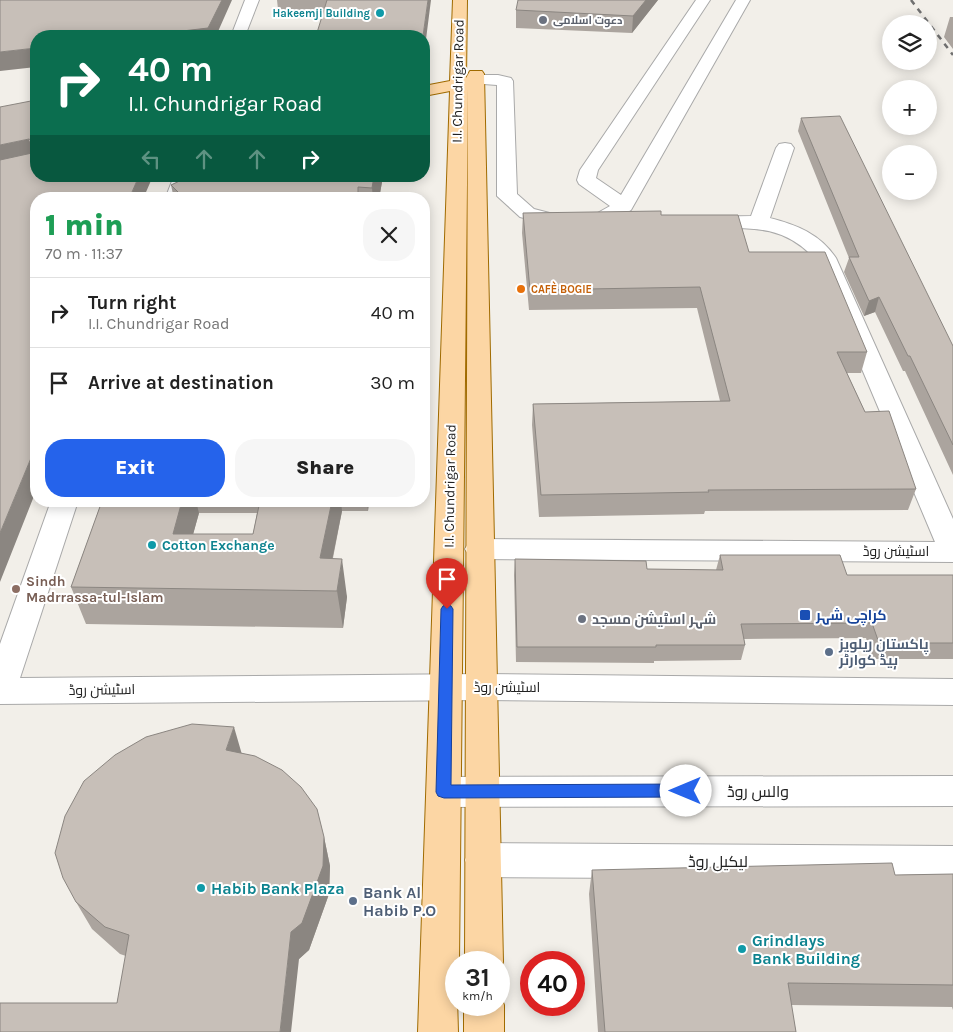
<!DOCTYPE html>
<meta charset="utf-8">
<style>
body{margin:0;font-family:Karla,Cairo,sans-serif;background:#f6f6f6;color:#222;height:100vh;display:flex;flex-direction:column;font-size:19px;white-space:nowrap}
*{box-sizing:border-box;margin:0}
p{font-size:16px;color:#767676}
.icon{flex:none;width:28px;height:28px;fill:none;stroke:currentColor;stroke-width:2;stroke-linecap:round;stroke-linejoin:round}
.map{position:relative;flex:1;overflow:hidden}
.panel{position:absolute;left:30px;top:192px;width:400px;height:315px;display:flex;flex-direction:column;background:#fff;border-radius:20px;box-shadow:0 2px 12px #0003}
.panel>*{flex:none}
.banner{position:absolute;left:30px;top:30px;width:400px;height:152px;border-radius:20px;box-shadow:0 2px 12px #0003;background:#0b6e4f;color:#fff;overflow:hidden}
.tools{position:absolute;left:882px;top:15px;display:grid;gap:10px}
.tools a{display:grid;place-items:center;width:55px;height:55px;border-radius:50%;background:#fff;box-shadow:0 2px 12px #0003;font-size:25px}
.speed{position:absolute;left:445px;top:951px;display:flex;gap:10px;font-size:25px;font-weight:700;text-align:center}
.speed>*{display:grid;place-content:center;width:65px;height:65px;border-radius:50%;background:#fff;box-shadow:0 2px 12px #0003;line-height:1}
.speed small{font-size:12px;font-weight:400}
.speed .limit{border:8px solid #d22;background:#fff;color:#111}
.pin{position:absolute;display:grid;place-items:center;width:42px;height:42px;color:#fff;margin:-51px -21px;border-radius:50% 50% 50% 0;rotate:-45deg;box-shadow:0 0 5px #0007}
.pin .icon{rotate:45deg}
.me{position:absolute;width:55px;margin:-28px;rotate:270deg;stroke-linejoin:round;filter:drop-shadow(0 0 4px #0008)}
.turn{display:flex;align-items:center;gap:18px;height:105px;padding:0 15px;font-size:22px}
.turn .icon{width:65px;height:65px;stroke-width:2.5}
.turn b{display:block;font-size:35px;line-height:42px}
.lanes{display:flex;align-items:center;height:48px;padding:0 15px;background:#0003;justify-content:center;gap:25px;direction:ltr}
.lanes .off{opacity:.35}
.round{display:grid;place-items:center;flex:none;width:52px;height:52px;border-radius:20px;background:#f6f6f6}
.head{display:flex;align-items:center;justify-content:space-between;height:85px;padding:0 15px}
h1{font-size:30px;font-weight:800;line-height:38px;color:#1e9e55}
.button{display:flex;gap:10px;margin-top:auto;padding:10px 15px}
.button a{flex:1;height:58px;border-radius:20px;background:#2563eb;color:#fff;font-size:20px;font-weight:800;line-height:58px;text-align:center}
.button a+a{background:#f6f6f6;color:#222}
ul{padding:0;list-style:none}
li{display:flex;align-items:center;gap:15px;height:70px;padding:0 15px;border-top:1px solid #e0e0e0}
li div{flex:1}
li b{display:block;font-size:19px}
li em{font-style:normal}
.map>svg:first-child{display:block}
</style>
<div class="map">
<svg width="953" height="1032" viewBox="0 0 953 1032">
<rect width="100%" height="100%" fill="#f2efe9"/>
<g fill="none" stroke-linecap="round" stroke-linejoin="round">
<defs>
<path id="minor" d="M245,0h14l-14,36h-14z
M696,0h14l-112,170 -2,8 25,17 115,-195h14l-119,210c-14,8 -30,22 -46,18l-3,-4 3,-4 25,-14 -31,-22 -2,-4 3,-10z
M476,75h22l13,3 2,3 4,113 17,15 35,9 3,4 -3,4 -7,2 -42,-11 -23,-21v-111l-27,-2 -2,-3 2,-3z
M785,143l6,1 3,4 -24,70c27,7 50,16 66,40l117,261v43l-474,-3 -10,-3 -4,-7 4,-7 10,-3 456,3 -119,-282c-33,-37 -67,-32 -113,-31l-7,-2 -3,-4 3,-4 7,-2 48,-1 25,-68 3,-4z
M174,176h19l-8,23h-20z
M51,501h27l-58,177 461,-4 472,5v26l-472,-5 -481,4v-60z
M953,776v30l-509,1 -12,-4 -5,-11 5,-11 12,-4z
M483,843l470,3v34l-470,-3 -13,-5 -5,-12 5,-12z"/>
<path id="major" d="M453,0h14l-1,78 4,-7h12l2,3 19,888 -4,11v-11h-34l3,-875 -9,875h-3l2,70h-40l32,-941 -26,5v-10l26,-5z
M499,992l5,13v27h-40v-27h35z"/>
</defs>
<use href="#minor" stroke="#a9a9a9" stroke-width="2"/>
<use href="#major" stroke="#a06b00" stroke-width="2"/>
<use href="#minor" fill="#fff" fill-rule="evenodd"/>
<use href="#major" fill="#fcd6a4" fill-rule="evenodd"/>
<path stroke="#707070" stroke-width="2.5" stroke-dasharray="5.5 5.5" stroke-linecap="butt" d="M911,0l42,55"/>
</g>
<path fill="#aba49e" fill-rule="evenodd" d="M277,0h154l-109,18h-43z
M658,0l-26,33 -116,-5v-18z
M950,17h3v32l-9,-12z
M801,118l152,228v129l-48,-104h-2l-28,-59 -11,4 -20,-44 5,-14 -51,-127z
M382,182l-3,17h-205l-3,-14z
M523,213l138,2 88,37 118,100 -6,21h-14l18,39 51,77 -8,21 -203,1 -1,3 -165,3 -7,-92 1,-21 187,-3 -23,-93 -168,2 -7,-77z
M102,501h267l-1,10h-26l-9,47 14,39 -4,31 -257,-4 -15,-37zM199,513h58l-4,21h-60z
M720,555l127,20h106v84h-81l-6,-21 -122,1 1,6 -4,15 -87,1v2l-138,-1 -2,-87 1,-16 132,10 69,1z
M241,753l83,84 6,29 -1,28 -20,56 -10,9 -182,44 9,-47 -6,-2 -28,-25 -16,-27z
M592,870l303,5 58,-1v136l-1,-3 -161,-2 5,27h-198l-9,-138z"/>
<path fill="#8b8681" d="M222,0h10l-16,36h-76z
M428,0h3l-7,55v-19h-1z
M646,0h12l-26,33 1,-17z
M36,48v19l-36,4v-19z
M29,139l7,20 -36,8v-22z
M139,176h14l-10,23h-14z
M374,176h7l1,6 -3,17h-6l-1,-11z
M879,297l-4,15 -11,4 5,-15z
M36,446v45l-36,91v-49z
M182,501h14l3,12 -16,58 -10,-37z
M332,501h9l1,10 -16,79 -6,-32z
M367,501h2l-1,10z
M342,559l5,38 -4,31 -6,-37z
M234,727l9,31 -17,-8z
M324,837l6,29 -1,28 -20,56 -10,9 -8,73h-11l11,-100z"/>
<path fill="#c7bfb8" stroke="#8b8681" d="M0,0h222l-14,28 -68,8h-104v12l-36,4z
M327,0h101l-5,36h-107z
M518,0h128l-13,16 -117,-6z
M36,100v76h103l-10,23h-93v247l-36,87v-373l32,-7v-12l-3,-2 -29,6v-38z
M840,116l113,230v99l-43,-89h-2l-29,-59 -10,4 -20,-44h10l-58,-139z
M190,176h184l-2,12 -14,-1v12h-173l-14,-14z
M661,211v4h77l11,37h76l42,100h-30l28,60 24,-1 27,78 -208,1 1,2 -168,3 -8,-91 197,-3 -30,-114 -170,3 -7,-77z
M102,501h80l-9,33h80l7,-33h72l-12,57 22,1 -5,32 -266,-4z
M720,555h120l7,20h106v68h-74l-7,-20 -131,1 4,21h-89v2h-139l-2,-88 131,2 1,8 76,1z
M192,724l42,3 -8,23 29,6 27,14 19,17 16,22 7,28 -1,29 -21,57 -11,9 -11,100h-280v-29h117l12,-68 -24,-8 -29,-25 -13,-24 -8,-25 10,-37 19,-35 31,-26 31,-18z
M892,863l3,12 58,-1v111l-165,-2 8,49h-191l-13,-162z"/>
<path fill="#2563eb" stroke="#184099" d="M447,604l4,2 2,3 -2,176 235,-1 5,2 3,5 -3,4 -5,2 -242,1 -6,-2 -2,-4 5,-183 2,-3z"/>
<g fill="#0f9aa8" stroke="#fff" stroke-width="2">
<circle cx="380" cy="13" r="5"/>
<circle cx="152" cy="545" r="5"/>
<circle cx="201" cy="888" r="5"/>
<circle cx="742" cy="949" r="5"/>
</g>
<g fill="#6b7280" stroke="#fff" stroke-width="2">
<circle cx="543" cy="20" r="5"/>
<circle cx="582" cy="619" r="5"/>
</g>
<circle fill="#e8710a" stroke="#fff" stroke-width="2" cx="521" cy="289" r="5"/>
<circle fill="#8d6e63" stroke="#fff" stroke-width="2" cx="16" cy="589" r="5"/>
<rect fill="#1a4fb4" stroke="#fff" stroke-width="2" x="799" y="609" width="12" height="12" rx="2.5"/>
<g fill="#5c6f8a" stroke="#fff" stroke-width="2">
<circle cx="829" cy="652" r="5"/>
<circle cx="353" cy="901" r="5"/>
</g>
<g text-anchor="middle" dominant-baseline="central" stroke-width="4" stroke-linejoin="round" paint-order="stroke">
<g font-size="11" font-weight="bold" fill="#0d838f" stroke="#fff" text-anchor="end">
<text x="370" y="13">Hakeemji Building</text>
</g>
<g font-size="11" font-weight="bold" fill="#5b616d" stroke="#fff" text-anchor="start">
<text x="553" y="20">دعوت اسلامی</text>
</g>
<g font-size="11" font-weight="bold" fill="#c56008" stroke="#fff" text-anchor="start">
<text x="531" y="289">CAFÈ BOGIE</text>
</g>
<g font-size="14" fill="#222" stroke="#fff">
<text transform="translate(458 81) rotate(-89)">I.I. Chundrigar Road</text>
<text transform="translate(450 486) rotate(-89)">I.I. Chundrigar Road</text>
<text x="896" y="551">اسٹیشن روڈ</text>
<text x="507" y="687">اسٹیشن روڈ</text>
<text transform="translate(102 690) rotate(-1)">اسٹیشن روڈ</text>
</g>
<g font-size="14" font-weight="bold" fill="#0d838f" stroke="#fff" text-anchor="start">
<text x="162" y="545">Cotton Exchange</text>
</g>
<g font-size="14" font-weight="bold" fill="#785e54" stroke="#fff" text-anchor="start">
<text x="26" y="581">Sindh<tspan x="26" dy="16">Madrrassa-tul-Islam</tspan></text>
</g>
<g font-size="14" font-weight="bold" fill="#164399" stroke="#fff" text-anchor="start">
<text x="816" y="615">کراچی شہر</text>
</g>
<g font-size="14" font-weight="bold" fill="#5b616d" stroke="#fff" text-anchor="start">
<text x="592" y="619">شہر اسٹیشن مسجد</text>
</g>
<g font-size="14" font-weight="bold" fill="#4e5e75" stroke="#fff" text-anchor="start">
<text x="839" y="644">پاکستان ریلویز<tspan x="839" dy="16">ہیڈ کوارٹر</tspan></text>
</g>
<g font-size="16" fill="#222" stroke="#fff">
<text x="758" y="791">والس روڈ</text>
<text x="718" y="861">لیکیل روڈ</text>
</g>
<g font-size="16" font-weight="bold" fill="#0d838f" stroke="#fff" text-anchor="start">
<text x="211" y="888">Habib Bank Plaza</text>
<text x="752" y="940">Grindlays<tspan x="752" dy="18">Bank Building</tspan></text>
</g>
<g font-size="16" font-weight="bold" fill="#4e5e75" stroke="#fff" text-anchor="start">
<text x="363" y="892">Bank Al<tspan x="363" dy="18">Habib P.O</tspan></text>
</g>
</g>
</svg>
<div class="tools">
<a><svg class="icon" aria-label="layers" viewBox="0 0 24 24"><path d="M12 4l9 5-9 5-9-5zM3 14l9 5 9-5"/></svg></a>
<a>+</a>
<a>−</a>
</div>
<div class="speed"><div>31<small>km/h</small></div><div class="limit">40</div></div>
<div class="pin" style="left:447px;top:609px;background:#d93025"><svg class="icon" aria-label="arrive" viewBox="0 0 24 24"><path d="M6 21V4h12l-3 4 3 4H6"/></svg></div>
<svg class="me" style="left:686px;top:791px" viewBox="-20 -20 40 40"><circle r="19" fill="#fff"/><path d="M0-13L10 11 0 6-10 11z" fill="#2563eb"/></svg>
<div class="banner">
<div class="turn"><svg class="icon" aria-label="right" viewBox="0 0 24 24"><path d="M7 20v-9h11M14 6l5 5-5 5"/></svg><div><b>40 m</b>I.I. Chundrigar Road</div></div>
<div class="lanes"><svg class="icon off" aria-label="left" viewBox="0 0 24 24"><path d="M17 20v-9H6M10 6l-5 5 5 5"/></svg><svg class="icon off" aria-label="ahead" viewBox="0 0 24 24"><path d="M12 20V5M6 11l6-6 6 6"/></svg><svg class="icon off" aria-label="ahead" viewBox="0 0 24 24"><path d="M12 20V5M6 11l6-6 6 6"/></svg><svg class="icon" aria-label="right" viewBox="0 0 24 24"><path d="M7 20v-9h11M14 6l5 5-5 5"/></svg></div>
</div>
<section class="panel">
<div class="head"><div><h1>1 min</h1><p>70 m · 11:37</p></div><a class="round"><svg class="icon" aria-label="close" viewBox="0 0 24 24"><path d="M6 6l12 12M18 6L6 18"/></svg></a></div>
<ul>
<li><svg class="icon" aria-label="right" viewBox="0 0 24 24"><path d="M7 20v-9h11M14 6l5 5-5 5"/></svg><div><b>Turn right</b><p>I.I. Chundrigar Road</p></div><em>40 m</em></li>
<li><svg class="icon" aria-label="arrive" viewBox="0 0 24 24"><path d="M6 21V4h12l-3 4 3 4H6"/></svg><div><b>Arrive at destination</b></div><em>30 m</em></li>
</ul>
<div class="button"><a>Exit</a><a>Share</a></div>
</section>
</div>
